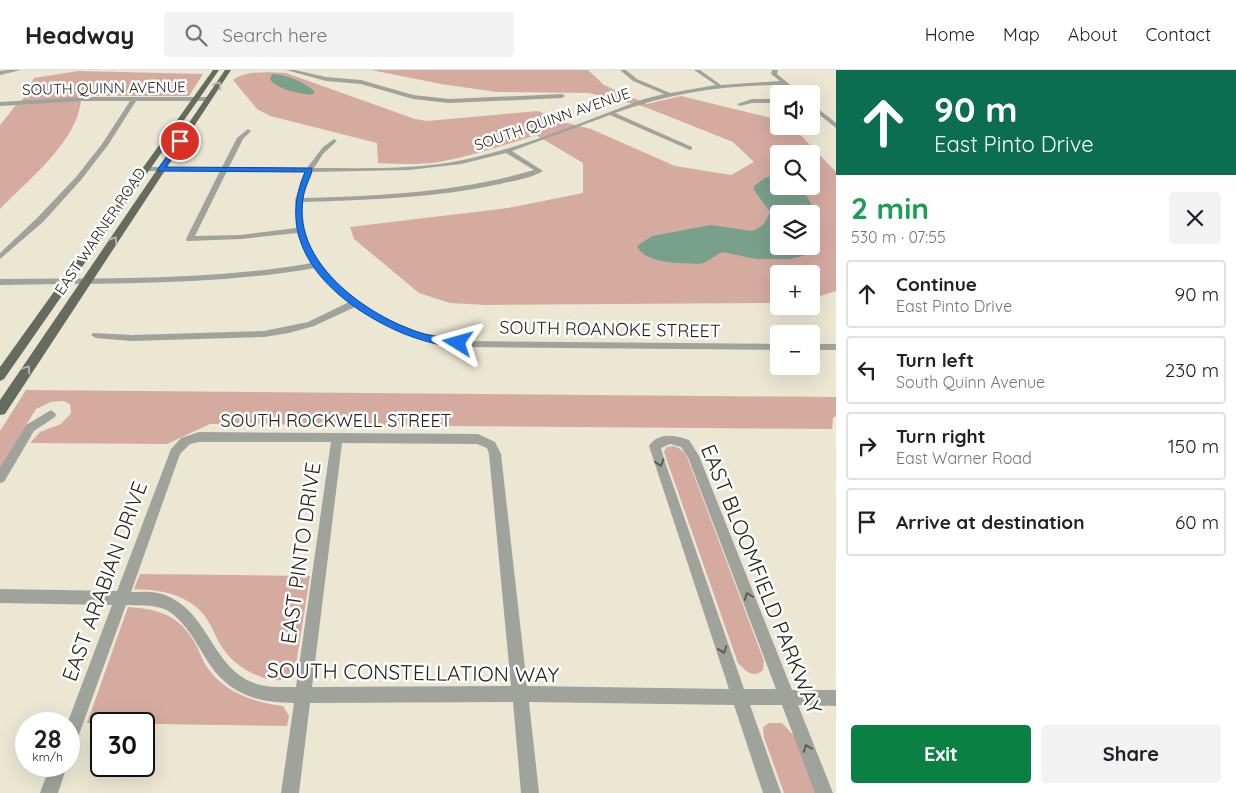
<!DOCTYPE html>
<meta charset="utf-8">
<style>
body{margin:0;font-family:Quicksand,sans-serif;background:#f2f2f2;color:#202124;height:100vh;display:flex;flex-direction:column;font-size:19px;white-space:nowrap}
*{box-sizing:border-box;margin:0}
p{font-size:16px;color:#757577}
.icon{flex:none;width:28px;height:28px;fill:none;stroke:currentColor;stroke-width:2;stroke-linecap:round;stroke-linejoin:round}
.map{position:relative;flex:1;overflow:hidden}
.panel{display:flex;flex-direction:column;background:#fff;width:400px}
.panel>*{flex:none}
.banner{background:#0b6e4f;color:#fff;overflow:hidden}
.fabs{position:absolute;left:770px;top:15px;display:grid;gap:10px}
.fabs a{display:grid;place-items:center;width:50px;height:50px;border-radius:5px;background:#fff;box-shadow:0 5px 20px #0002;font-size:25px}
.speed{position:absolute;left:15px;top:642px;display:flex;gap:10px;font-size:25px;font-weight:700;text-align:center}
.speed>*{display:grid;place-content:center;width:65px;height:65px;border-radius:50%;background:#fff;box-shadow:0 5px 20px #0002;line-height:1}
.speed small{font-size:12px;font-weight:400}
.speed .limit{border:2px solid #111;border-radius:8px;background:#fff;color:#111}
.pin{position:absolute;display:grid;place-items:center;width:42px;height:42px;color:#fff;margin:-21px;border:2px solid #fff;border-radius:50%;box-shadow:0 1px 5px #0007}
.me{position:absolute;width:55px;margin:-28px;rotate:278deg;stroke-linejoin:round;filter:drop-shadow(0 0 4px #0008)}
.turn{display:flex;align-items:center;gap:18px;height:105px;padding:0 15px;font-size:22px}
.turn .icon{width:65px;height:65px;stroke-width:2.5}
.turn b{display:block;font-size:35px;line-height:42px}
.round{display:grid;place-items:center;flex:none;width:52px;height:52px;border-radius:5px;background:#f2f2f2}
.overview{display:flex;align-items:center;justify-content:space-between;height:85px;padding:0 15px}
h1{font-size:30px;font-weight:700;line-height:38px;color:#1e9e55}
.button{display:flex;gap:10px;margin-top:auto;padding:10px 15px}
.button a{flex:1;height:58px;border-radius:5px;background:#0b8043;color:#fff;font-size:20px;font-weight:700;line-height:58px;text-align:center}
.button a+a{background:#f2f2f2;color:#202124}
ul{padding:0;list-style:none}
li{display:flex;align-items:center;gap:15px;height:68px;margin:0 10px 8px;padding:0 5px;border:2px solid #e0e0e0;border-radius:5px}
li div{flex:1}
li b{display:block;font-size:19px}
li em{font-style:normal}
header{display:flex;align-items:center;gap:30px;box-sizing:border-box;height:70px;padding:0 25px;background:#fff;border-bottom:1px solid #e0e0e0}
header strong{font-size:24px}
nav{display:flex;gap:28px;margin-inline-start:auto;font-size:18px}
.search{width:350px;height:45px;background:#f2f2f2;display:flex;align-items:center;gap:12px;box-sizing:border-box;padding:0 18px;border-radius:5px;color:#757577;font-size:19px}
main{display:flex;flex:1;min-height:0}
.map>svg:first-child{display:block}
</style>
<header>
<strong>Headway</strong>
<div class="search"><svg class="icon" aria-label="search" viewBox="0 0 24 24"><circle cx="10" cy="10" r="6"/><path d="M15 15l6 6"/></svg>Search here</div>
<nav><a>Home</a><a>Map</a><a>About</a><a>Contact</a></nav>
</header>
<main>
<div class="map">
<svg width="836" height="723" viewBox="0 0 836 723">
<rect width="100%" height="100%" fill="#ebe7d3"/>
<path fill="#d5aba0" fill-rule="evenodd" d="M371,0h217l16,15 43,19 34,-8 98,24v6h13l44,46v119l-25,8v-25h-32v29l-293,2 -36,-2 -31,-10 -65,-54 -4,-12 158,-19 75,-15v-30l-47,-28c-31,10 -64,21 -97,27 -20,3 -41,2 -61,1l-1,-20 -107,-27 -13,-7 -24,-29c14,-10 36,-8 53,-7l129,46 12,2 111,-10 29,12 24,6 84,37 56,9 23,-13 -21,-20 -88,-35 -56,-14 -92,-1 -56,-8zM779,84h32v32h-32zM779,144h32v32h-32z
M78,1l125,3 -14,22h-108c0,43 -53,84 -81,113v-84l16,-20 7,-6 11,-21z
M26,320l810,7v19l-3,2 -1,11 -622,-5 -43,20 -137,-1 10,-11 21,-8 10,-11 -1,-9 -7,-3 -12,1 -15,7 -36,58v-36z
M673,376l6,2 7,6 78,207 -1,9c-10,9 -17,1 -25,-7l-73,-208 -1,-4 3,-4z
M140,504l170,2 -15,95c-9,10 -18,11 -31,7 -18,-6 -34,-17 -44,-34 -8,-14 -11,-27 -25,-38 -19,-14 -38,-16 -61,-17z
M128,537c31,2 51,8 67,36 4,7 6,14 10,21 16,27 49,39 78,42l6,10 -2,10 -200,-3z
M769,653h13l12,13 22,57h-32l-20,-55 -1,-11z"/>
<path fill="#79a08a" d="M272,4c16,1 30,7 42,17v3c-10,2 -40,-6 -44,-15z
M777,104h2v12h22l13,23 -3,7v-2h-32v32h32v-12l6,8 -4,11 -22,6h-35l-34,-7 -18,11 -6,1c-17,-1 -53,0 -61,-18l15,-10 59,-11 41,6 5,-2 7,-5 6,-12 -16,-22v-4l11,-8z"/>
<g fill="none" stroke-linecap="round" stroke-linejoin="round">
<path fill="#9fa39b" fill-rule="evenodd" d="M9,0h12l-21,5v-4z
M286,0h9l31,7 35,3 52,15 36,4 113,-5 3,2 -3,2 -113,5 -36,-4 -52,-15 -35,-3z
M620,0h6l11,9 33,14 46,-8 -22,-15h6l21,15 59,-4 -9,-7 1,-4h6l-1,4 24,20h-7l-10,-9c-60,0 -113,8 -169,28l77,34v2l-2,1 -80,-35 -98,36 31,20c-11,7 -30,10 -43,13 -65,14 -131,16 -197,18 -5,62 56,108 109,127 18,7 37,9 56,12l311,3v6l-311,-3c-42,-6 -77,-17 -113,-40l-41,19 -25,7 -25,4 -132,4 -36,-3 -5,-3 2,-2 39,2 132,-4 44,-9 41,-20 -25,-23 -9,-11c-104,18 -209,15 -315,17v-6c104,-1 209,2 312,-16l-9,-15 -6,-15 -56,6 -54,2 -1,-2 34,-68h-74l-3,-2 3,-2h76l15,-29 11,-9 3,2 -8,8 -14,28 78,1 16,-21 11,-8 3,2 -14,13 -9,14c49,0 101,2 149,-8 62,-13 122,-39 181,-61l20,-5 -31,-13zM506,83l28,17c-75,22 -152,26 -231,28l9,-26 97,-2 52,-6zM227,101l78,1 -10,28 1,28 -55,7 -46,1z
M82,27h126l3,2 -3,2h-72l-28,44 -27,35 -38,42 -43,37v-6l37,-35 39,-41 26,-33 28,-43h-48l-82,5v-4z
M752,29h27v4h-27l-12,3 -3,-2z
M811,33l25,20v5l-25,-20z
M811,274h25v6h-25z
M51,340l5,4 -1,3 -21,14 -30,51 -4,1v-16l26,-42z
M199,362l279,2 17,8 6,12 26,232 202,3 -80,-243c9,-14 26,-11 40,-6l10,16 93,234h44v16l-38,-1 35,88h-18l-33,-88h-32l31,88h-18l-29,-88 -205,-3 10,91h-18l-8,-91 -203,1 -11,90h-18l13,-90c-35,0 -63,-8 -84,-38 -8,-12 -14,-24 -23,-36 -6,-7 -14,-17 -23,-20 -12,-5 -26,-3 -38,-4l-49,135 -2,6 -6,2v-24h-2l45,-119 -112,-2v-14l117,2 54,-142 10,-11zM199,372h132l-35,245c-13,0 -29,1 -42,-4 -44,-16 -46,-78 -96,-90 -9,-2 -19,-1 -27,-1l49,-138 10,-10zM342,373l135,1 10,4 2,6 22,232 -199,1zM670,374l11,3 7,10 88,232h-32l-79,-227 -4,-14z
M50,696h17l-9,27h-18z"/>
<path fill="#656b5e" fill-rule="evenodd" d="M213,0h6l-215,309 -4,2v-14z
M225,0h6l-226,344 -5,1v-15z"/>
</g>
<defs><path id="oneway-chevron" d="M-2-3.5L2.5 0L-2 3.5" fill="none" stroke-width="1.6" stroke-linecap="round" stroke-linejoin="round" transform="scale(1.25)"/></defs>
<g stroke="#b2b5ae">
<use href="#oneway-chevron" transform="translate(218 15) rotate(-56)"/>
<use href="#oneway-chevron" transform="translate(114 170) rotate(-57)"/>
<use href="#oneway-chevron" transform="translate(27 299) rotate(-56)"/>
</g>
<g stroke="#5b5c55">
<use href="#oneway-chevron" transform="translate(660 393) rotate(73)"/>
<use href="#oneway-chevron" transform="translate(748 526) rotate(-111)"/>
<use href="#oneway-chevron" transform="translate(723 580) rotate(71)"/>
<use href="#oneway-chevron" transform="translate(807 678) rotate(-111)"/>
</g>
<path fill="#1a73e8" stroke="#114b97" d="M180,69l3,2 -18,26 147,1c0,7 -5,14 -7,21 -2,7 -3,16 -3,23 0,58 71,107 122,122 12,3 25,3 37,6v5c-15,4 -44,-6 -59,-12 -65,-28 -131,-84 -97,-161l-147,-1 -1,-1z"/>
<g text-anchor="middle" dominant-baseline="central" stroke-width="5" stroke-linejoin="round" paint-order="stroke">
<g font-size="15" fill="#24221b" stroke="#fff">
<text transform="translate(104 18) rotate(-1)">SOUTH QUINN AVENUE</text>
<text transform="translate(552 49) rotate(-19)">SOUTH QUINN AVENUE</text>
<text transform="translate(100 161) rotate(-56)">EAST WARNER ROAD</text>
</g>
<g font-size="18" fill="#24221b" stroke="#fff">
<text transform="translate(610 259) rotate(1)">SOUTH ROANOKE STREET</text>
<text x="336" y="350">SOUTH ROCKWELL STREET</text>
</g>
<g font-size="21" fill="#24221b" stroke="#fff">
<text transform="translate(300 483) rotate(-82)">EAST PINTO DRIVE</text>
<text transform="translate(762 509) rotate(68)">EAST BLOOMFIELD PARKWAY</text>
<text transform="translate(104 511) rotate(-70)">EAST ARABIAN DRIVE</text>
<text transform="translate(413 602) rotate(1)">SOUTH CONSTELLATION WAY</text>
</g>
</g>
</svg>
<div class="fabs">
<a><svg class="icon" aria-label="sound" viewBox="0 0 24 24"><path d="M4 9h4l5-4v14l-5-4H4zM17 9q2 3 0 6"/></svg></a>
<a><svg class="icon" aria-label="search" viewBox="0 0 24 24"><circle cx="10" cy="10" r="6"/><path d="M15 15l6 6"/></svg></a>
<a><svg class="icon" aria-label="layers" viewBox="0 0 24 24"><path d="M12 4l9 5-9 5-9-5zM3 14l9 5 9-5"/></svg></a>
<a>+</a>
<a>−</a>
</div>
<div class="speed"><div>28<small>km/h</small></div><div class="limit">30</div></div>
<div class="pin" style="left:180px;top:71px;background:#d93025"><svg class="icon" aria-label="arrive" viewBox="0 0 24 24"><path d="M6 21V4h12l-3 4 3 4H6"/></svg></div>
<svg class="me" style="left:458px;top:273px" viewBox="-20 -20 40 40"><path d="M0-17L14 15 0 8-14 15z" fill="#1a73e8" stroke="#fff" stroke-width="4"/></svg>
</div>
<section class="panel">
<div class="banner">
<div class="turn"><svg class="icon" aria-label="ahead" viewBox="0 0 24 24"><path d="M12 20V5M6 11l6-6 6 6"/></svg><div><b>90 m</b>East Pinto Drive</div></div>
</div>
<div class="overview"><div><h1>2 min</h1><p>530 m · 07:55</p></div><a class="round"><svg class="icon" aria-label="close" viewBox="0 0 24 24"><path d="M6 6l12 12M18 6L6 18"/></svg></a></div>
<ul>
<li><svg class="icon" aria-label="ahead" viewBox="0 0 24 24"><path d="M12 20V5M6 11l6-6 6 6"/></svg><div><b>Continue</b><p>East Pinto Drive</p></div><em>90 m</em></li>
<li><svg class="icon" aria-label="left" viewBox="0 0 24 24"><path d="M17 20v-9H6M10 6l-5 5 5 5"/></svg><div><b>Turn left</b><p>South Quinn Avenue</p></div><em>230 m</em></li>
<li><svg class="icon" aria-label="right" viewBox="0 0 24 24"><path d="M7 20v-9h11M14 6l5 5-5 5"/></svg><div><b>Turn right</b><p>East Warner Road</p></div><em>150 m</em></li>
<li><svg class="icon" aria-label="arrive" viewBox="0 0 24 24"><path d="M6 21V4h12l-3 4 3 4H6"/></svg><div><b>Arrive at destination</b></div><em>60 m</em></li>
</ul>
<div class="button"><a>Exit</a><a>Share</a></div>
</section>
</main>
